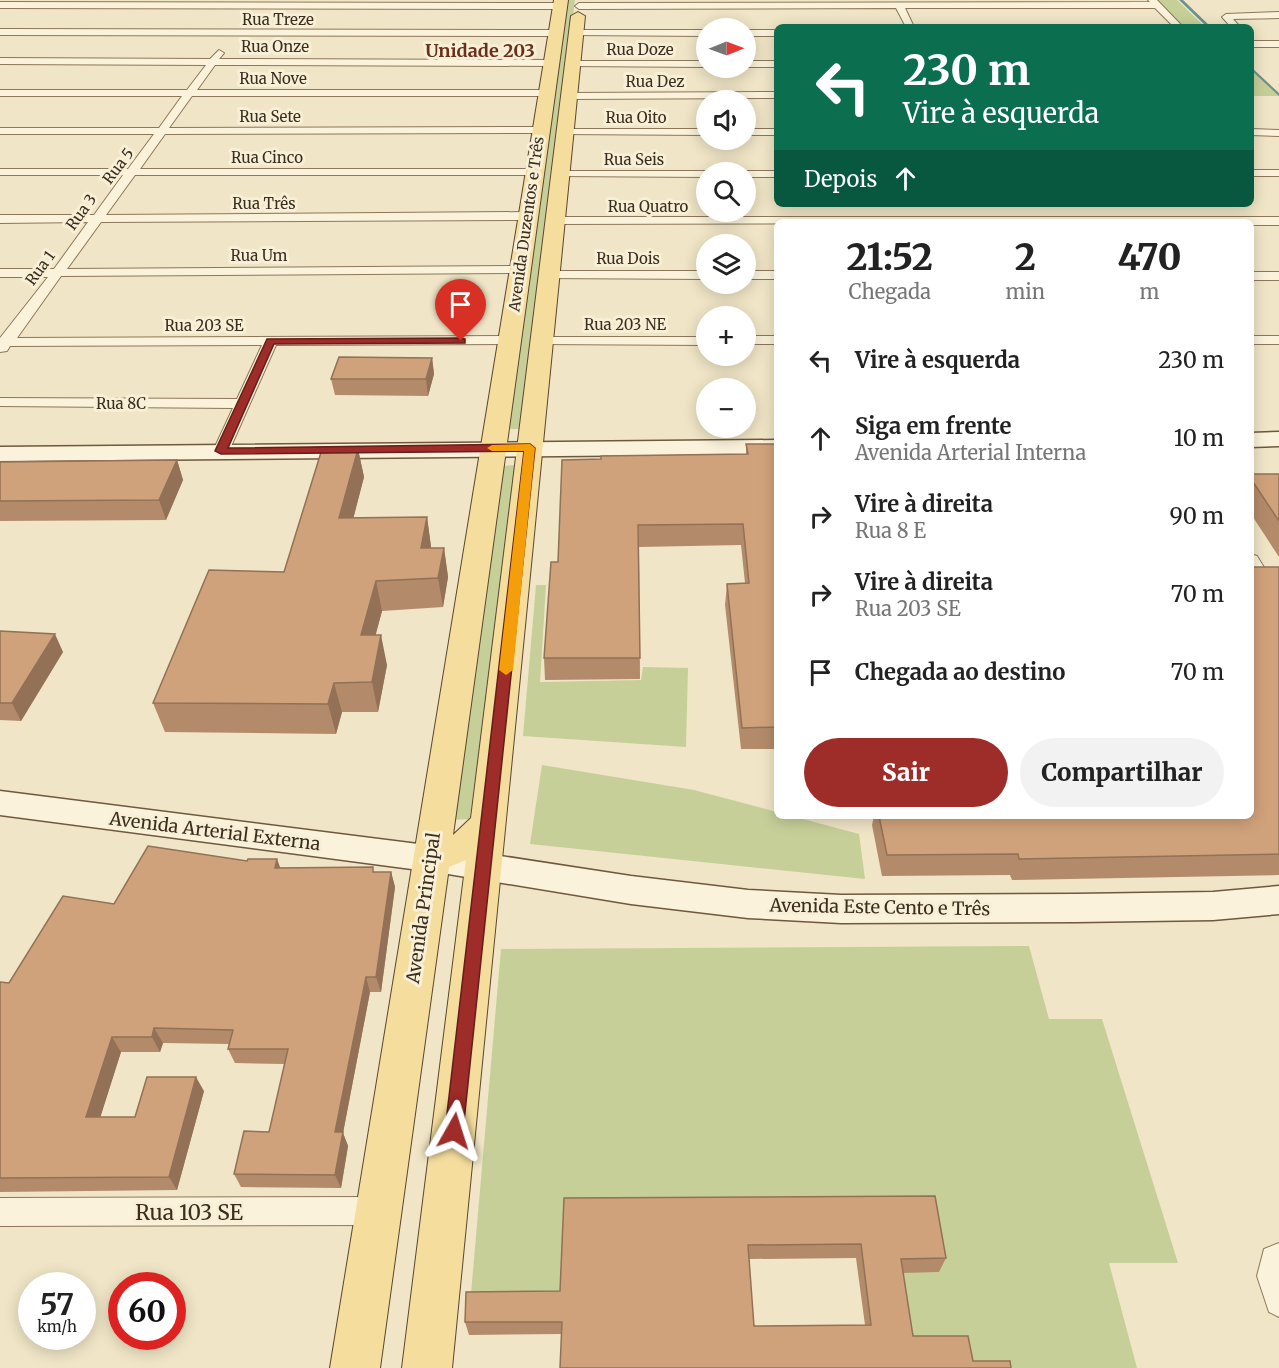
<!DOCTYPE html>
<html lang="pt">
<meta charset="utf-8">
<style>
body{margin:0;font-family:Merriweather,serif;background:#f2f2f2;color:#222;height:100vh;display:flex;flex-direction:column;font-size:22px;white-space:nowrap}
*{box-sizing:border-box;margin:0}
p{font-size:20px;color:#767676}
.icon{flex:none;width:33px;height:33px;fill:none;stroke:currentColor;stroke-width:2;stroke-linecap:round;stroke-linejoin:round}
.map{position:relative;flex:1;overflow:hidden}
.panel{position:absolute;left:774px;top:219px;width:480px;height:600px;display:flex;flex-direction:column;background:#fff;border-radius:9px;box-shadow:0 3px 15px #0003}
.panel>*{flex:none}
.hud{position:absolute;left:774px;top:24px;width:480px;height:183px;border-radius:9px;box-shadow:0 3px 15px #0003;background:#0b6e4f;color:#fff;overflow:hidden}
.needle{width:39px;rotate:89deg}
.fabs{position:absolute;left:696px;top:18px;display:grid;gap:12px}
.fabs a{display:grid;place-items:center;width:60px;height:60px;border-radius:50%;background:#fff;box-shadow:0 3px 15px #0003;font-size:30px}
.speed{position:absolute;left:18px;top:1272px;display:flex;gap:12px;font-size:30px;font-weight:700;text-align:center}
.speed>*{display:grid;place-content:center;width:78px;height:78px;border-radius:50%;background:#fff;box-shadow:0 3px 15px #0003;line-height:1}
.speed small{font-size:15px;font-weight:400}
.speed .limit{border:9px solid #d22;background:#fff;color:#111}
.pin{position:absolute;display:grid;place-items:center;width:51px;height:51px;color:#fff;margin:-62px -26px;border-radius:50% 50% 50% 0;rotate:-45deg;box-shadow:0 0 6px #0007}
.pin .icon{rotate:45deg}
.me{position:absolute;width:66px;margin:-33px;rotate:6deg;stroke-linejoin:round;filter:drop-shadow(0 0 4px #0008)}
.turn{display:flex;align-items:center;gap:21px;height:126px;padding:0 30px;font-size:27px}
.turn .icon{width:78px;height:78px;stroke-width:2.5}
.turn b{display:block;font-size:42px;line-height:51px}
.then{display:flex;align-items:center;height:57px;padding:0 30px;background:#0003;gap:12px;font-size:22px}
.eta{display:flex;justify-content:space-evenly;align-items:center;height:102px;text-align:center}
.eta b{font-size:36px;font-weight:800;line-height:42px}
.action{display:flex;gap:12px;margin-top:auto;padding:12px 30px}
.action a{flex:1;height:69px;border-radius:36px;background:#9e2c28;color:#fff;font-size:24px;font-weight:800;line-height:69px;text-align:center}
.action a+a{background:#f2f2f2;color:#222}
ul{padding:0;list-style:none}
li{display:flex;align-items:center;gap:18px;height:78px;padding:0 30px}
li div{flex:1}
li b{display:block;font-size:22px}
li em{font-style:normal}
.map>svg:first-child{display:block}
</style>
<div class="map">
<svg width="1279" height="1368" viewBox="0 0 1279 1368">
<rect width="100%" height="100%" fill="#f0e5c6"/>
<path fill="#c7cf99" d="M567,0h8l-53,429h-14z
M1156,0h21l28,27h-23z
M1251,69l28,26v1h-28z
M516,465l-46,354 -19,1 50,-354z
M536,585h10l-6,97 101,-2 2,-13 45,1 -2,79 -163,-11z
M542,765l152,25 83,22v4h15l67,18 6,45 -335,-35z
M1029,946l20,73h53l76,244h-69l28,105h-173l-58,-20 -11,-75 33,-62 -366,93 -92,1 31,-356z"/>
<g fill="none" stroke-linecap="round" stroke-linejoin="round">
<path fill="#6d938b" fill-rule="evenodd" d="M1179,0h4l28,27h-4z
M1251,67l28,26v3l-28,-26z"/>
<defs>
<path id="street" d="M1148,0h9l26,27h-9l-19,-19h-250l9,19h-8l-10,-19 -317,1 -4,-3 4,-3 571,-1z
M0,2l560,1 4,3 -4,3 -560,-1z
M1279,12v6l-46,1 7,8h-9l-9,-10 4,-3z
M0,29l555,1 4,3 -4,3 -555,-1z
M576,30h130v6l-133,-1v-4z
M746,30h31v6h-31z
M1251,41h28v6h-28z
M219,50l5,3 -5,6 331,1 5,3 -5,3 -335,-1 -18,25h348l5,3 -5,3h-353l-23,32 370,-1 5,3 -5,3 -374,1 -25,35h393l6,3 -6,3h-398l-29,40 421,-3 6,4 -6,4 -426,2 -34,47 452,-3 5,1v6l-463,3 -44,62 492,-2 7,4 -7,4 -233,1 -47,106 -8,5 -8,-5 20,-43 -233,-2v-8l237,1 25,-54 -252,1 -3,5 -7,1v-14l48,-61h-48v-8h54l34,-47 -88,1v-8h94l29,-40h-123v-6h128l26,-35h-154v-6h159l23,-32h-182v-6h187l19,-25 -206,-1v-6l210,1z
M573,61h133v6l-136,-1v-4z
M746,61h31v6h-31z
M777,92v6l-207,1 -5,-3 5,-3z
M566,129h140v6l-144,-1v-4z
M746,129h31v6h-31z
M1251,129l28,1v6l-28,-1z
M1251,170h28v6h-28z
M561,171h145l5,1h-5v5l-149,-1 -2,-2z
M746,171h31v6h-31v-5h-5z
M556,217h723v8h-28v-3l-699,2 -2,-3z
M550,271h156v8l-161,-1 -1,-3z
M746,271h31v8h-31z
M1251,272h28v8h-28z
M746,336h31v8h-31z
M1251,336h28v8h-28z
M543,337h163v8l-168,-1 -2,-3z
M1251,554l6,2 11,18h11v12l-22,-2 -6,-9z
M378,1197l10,4 4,10 -4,10 -10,4 -378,1v-28z
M1279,1243v74l-10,-5 -12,-36 7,-27z"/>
<path id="secondary" d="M1279,432v14l-28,1v-14z
M777,440v14l-777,7v-14z
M0,791l442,56 189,29 117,14 93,5 235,-1 137,-2 66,-6v28l-66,6 -137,2 -235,1 -93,-5 -117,-14 -189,-31 -442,-58z"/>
<path id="primary" d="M554,0h14l-115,835 18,-17 100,-802 7,-4 7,4 -133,1352h-50l64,-508 -17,7 -69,501h-50z"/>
</defs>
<use href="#street" stroke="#8d775b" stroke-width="2"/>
<use href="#secondary" stroke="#6f583e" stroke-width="3"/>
<use href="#primary" stroke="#5b452f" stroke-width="2"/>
<use href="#street" fill="#faf2da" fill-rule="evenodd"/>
<use href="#secondary" fill="#faf2da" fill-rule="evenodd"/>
<use href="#primary" fill="#f4dd9d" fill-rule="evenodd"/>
</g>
<path fill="#b38b6a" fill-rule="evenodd" d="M432,358l2,16 -6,22 -93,-1 -4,-16z
M746,444h31v305h-36l-16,-144 2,-21 18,-1 -4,-38 -102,2 1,132 -95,1 -1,-22 14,-96 43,-103 145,-5z
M358,449l6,28 -11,41 74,-1 4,31h13l4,29 -5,30 -61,4 -7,24 12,30 -9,47h-36l-6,22 -171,-2 -12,-29 131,-131z
M177,460l6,20 -17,40 -166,1v-59z
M1251,474h28v83l-28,-43z
M1279,567v308l-267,5 -2,-5 -128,1 -10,-51 2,-9h377z
M0,631l63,21 -42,69 -21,-1z
M280,868l95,4h16l4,15 -14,105h-11l-27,141 5,13 -7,42 -100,-1 -7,-13 35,-42 16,-68 -50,-1 -7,-14 1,-5 -66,-1 -3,9h-39l-21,65h35l69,-26 -27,99 -177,2v-210l9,1 105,-79z
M935,1196l11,62 -7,14 -36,1 10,63 60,25 38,7 -450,-34 -92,1 -4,-13 95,-31zM856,1258l9,67 -111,1 -5,-67z"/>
<path fill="#927156" d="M432,358l2,16 -6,22 -2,-17z
M358,449l6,28 -18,70 -7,-29z
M177,460l6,20 -17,40 -7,-20z
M427,517l4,29 -5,31 -5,-29z
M444,548l4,29 -5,30 -5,-29z
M376,581l6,30 -14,53 -7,-29z
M55,634l8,18 -42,69 -9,-18z
M381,635l6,30 -9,47 -6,-30z
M334,683l8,29 -6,22 -8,-30z
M277,859l6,16 -8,-7z
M391,872l4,15 -14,105 -5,-15z
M366,977l4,15 -27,141 5,13 -7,42 -6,-13v-43z
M154,1028l9,15 -3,9 -8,-15z
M112,1037l9,15 -25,79 -10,-14z
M196,1077l8,14 -27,99 -8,-13z"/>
<path fill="#d0a27b" stroke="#927156" stroke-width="1.5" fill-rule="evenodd" d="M339,357l93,1 -6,21h-95z
M746,444h31v283l-35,1 -15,-144 22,-1 -6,-59 -105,1 2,133h-96l7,-96h7l4,-102 39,-1v-3l147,-2z
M322,449h36l-19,69 88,-1 -6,31h23l-6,30 -62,3 -15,54h20l-9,47 -38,1 -6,21 -175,-1 56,-133 75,2z
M177,460l-18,40 -159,1v-39z
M1251,474h28v47l-28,-42z
M1251,567h28v287l-260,5 -1,-5 -131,1 -8,-39h372z
M0,631l55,3 -43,69h-12z
M148,846l99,15 1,-2h29l-2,9 98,-1v5h18l-15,105h-10l-31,155h8l-8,43 -101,-1 10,-43 25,1 19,-83h-60l5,-19 -79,-2 -2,9h-40l-26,80h49l12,-40h49l-27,100 -169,1v-196l9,1 54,-87 51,8z
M935,1196l11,62 -45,1 12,77h55l5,25h37l1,7h-451l2,-46h-97l1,-30 94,-1 4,-93zM861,1244l10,81 -117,1 -6,-81z"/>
<path fill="#9e2c28" stroke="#671d1a" stroke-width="1.5" d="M461,338l4,1v4l-191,1 -46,104 302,-4 5,4 -72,683 -2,7 -7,2 -7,-2 -2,-7 79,-680 -303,3 -6,-3 52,-112z"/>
<path fill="#f59e0b" d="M530,444l5,4 -22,222 -7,5 -7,-5 25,-219h-32l-5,-3 5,-3z"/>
<g text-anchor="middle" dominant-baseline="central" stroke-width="6" stroke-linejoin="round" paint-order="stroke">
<g font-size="15" fill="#3c2e1f" stroke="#f7efd6">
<text x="278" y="19">Rua Treze</text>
<text x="275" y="46">Rua Onze</text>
<text x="640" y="49">Rua Doze</text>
<text x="273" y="78">Rua Nove</text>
<text x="655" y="81">Rua Dez</text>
<text x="270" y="116">Rua Sete</text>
<text x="636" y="117">Rua Oito</text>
<text x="267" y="157">Rua Cinco</text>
<text x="634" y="159">Rua Seis</text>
<text transform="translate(118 166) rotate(-53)">Rua 5</text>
<text x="264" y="203">Rua Três</text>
<text x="648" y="206">Rua Quatro</text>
<text transform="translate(81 212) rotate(-54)">Rua 3</text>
<text transform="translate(526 224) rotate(-82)">Avenida Duzentos e Três</text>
<text x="259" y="255">Rua Um</text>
<text x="628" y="258">Rua Dois</text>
<text transform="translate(40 268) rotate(-54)">Rua 1</text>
<text x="625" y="324">Rua 203 NE</text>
<text x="204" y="325">Rua 203 SE</text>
<text x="121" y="403">Rua 8C</text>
</g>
<g font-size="18" font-weight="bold" fill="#6b301c" stroke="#f7efd6">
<text x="480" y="50">Unidade 203</text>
</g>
<g font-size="18" fill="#3c2e1f" stroke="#f7efd6">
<text transform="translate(215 831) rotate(7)">Avenida Arterial Externa</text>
<text transform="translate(880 907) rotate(1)">Avenida Este Cento e Três</text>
<text transform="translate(423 908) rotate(-82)">Avenida Principal</text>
</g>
<g font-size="21" fill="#3c2e1f" stroke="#f7efd6">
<text x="189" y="1212">Rua 103 SE</text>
</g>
</g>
</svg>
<div class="fabs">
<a><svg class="needle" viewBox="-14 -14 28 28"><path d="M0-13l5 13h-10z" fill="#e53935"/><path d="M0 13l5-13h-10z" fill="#767676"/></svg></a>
<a><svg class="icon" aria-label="sound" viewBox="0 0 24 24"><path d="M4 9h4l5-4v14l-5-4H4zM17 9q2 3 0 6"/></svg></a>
<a><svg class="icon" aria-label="search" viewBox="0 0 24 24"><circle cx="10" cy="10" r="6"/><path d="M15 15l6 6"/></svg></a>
<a><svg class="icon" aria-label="layers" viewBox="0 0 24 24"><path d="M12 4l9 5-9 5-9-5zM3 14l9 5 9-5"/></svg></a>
<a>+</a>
<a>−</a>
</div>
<div class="speed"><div>57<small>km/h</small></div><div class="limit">60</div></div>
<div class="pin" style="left:461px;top:341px;background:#d93025"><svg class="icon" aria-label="arrive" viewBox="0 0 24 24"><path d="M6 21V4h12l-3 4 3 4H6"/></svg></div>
<svg class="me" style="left:454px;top:1131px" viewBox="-20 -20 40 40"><path d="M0-17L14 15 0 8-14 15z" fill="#9e2c28" stroke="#fff" stroke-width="4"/></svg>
<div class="hud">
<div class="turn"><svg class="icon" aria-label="left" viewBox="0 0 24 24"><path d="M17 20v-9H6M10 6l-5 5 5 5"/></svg><div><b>230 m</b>Vire à esquerda</div></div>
<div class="then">Depois<svg class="icon" aria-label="ahead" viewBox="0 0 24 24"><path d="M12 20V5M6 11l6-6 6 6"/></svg></div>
</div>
<section class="panel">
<div class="eta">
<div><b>21:52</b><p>Chegada</p></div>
<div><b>2</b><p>min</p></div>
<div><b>470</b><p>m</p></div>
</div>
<ul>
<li><svg class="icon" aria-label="left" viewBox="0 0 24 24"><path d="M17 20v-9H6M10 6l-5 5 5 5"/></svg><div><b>Vire à esquerda</b></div><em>230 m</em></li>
<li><svg class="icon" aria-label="ahead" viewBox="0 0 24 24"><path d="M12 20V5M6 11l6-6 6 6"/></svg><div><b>Siga em frente</b><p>Avenida Arterial Interna</p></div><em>10 m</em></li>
<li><svg class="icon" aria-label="right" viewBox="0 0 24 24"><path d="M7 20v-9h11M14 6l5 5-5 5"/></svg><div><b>Vire à direita</b><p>Rua 8 E</p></div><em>90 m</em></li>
<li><svg class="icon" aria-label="right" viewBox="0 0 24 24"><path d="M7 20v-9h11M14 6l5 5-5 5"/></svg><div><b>Vire à direita</b><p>Rua 203 SE</p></div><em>70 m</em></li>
<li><svg class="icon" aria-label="arrive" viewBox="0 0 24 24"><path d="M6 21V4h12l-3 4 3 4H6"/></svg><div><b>Chegada ao destino</b></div><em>70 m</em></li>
</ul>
<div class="action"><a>Sair</a><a>Compartilhar</a></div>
</section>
</div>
